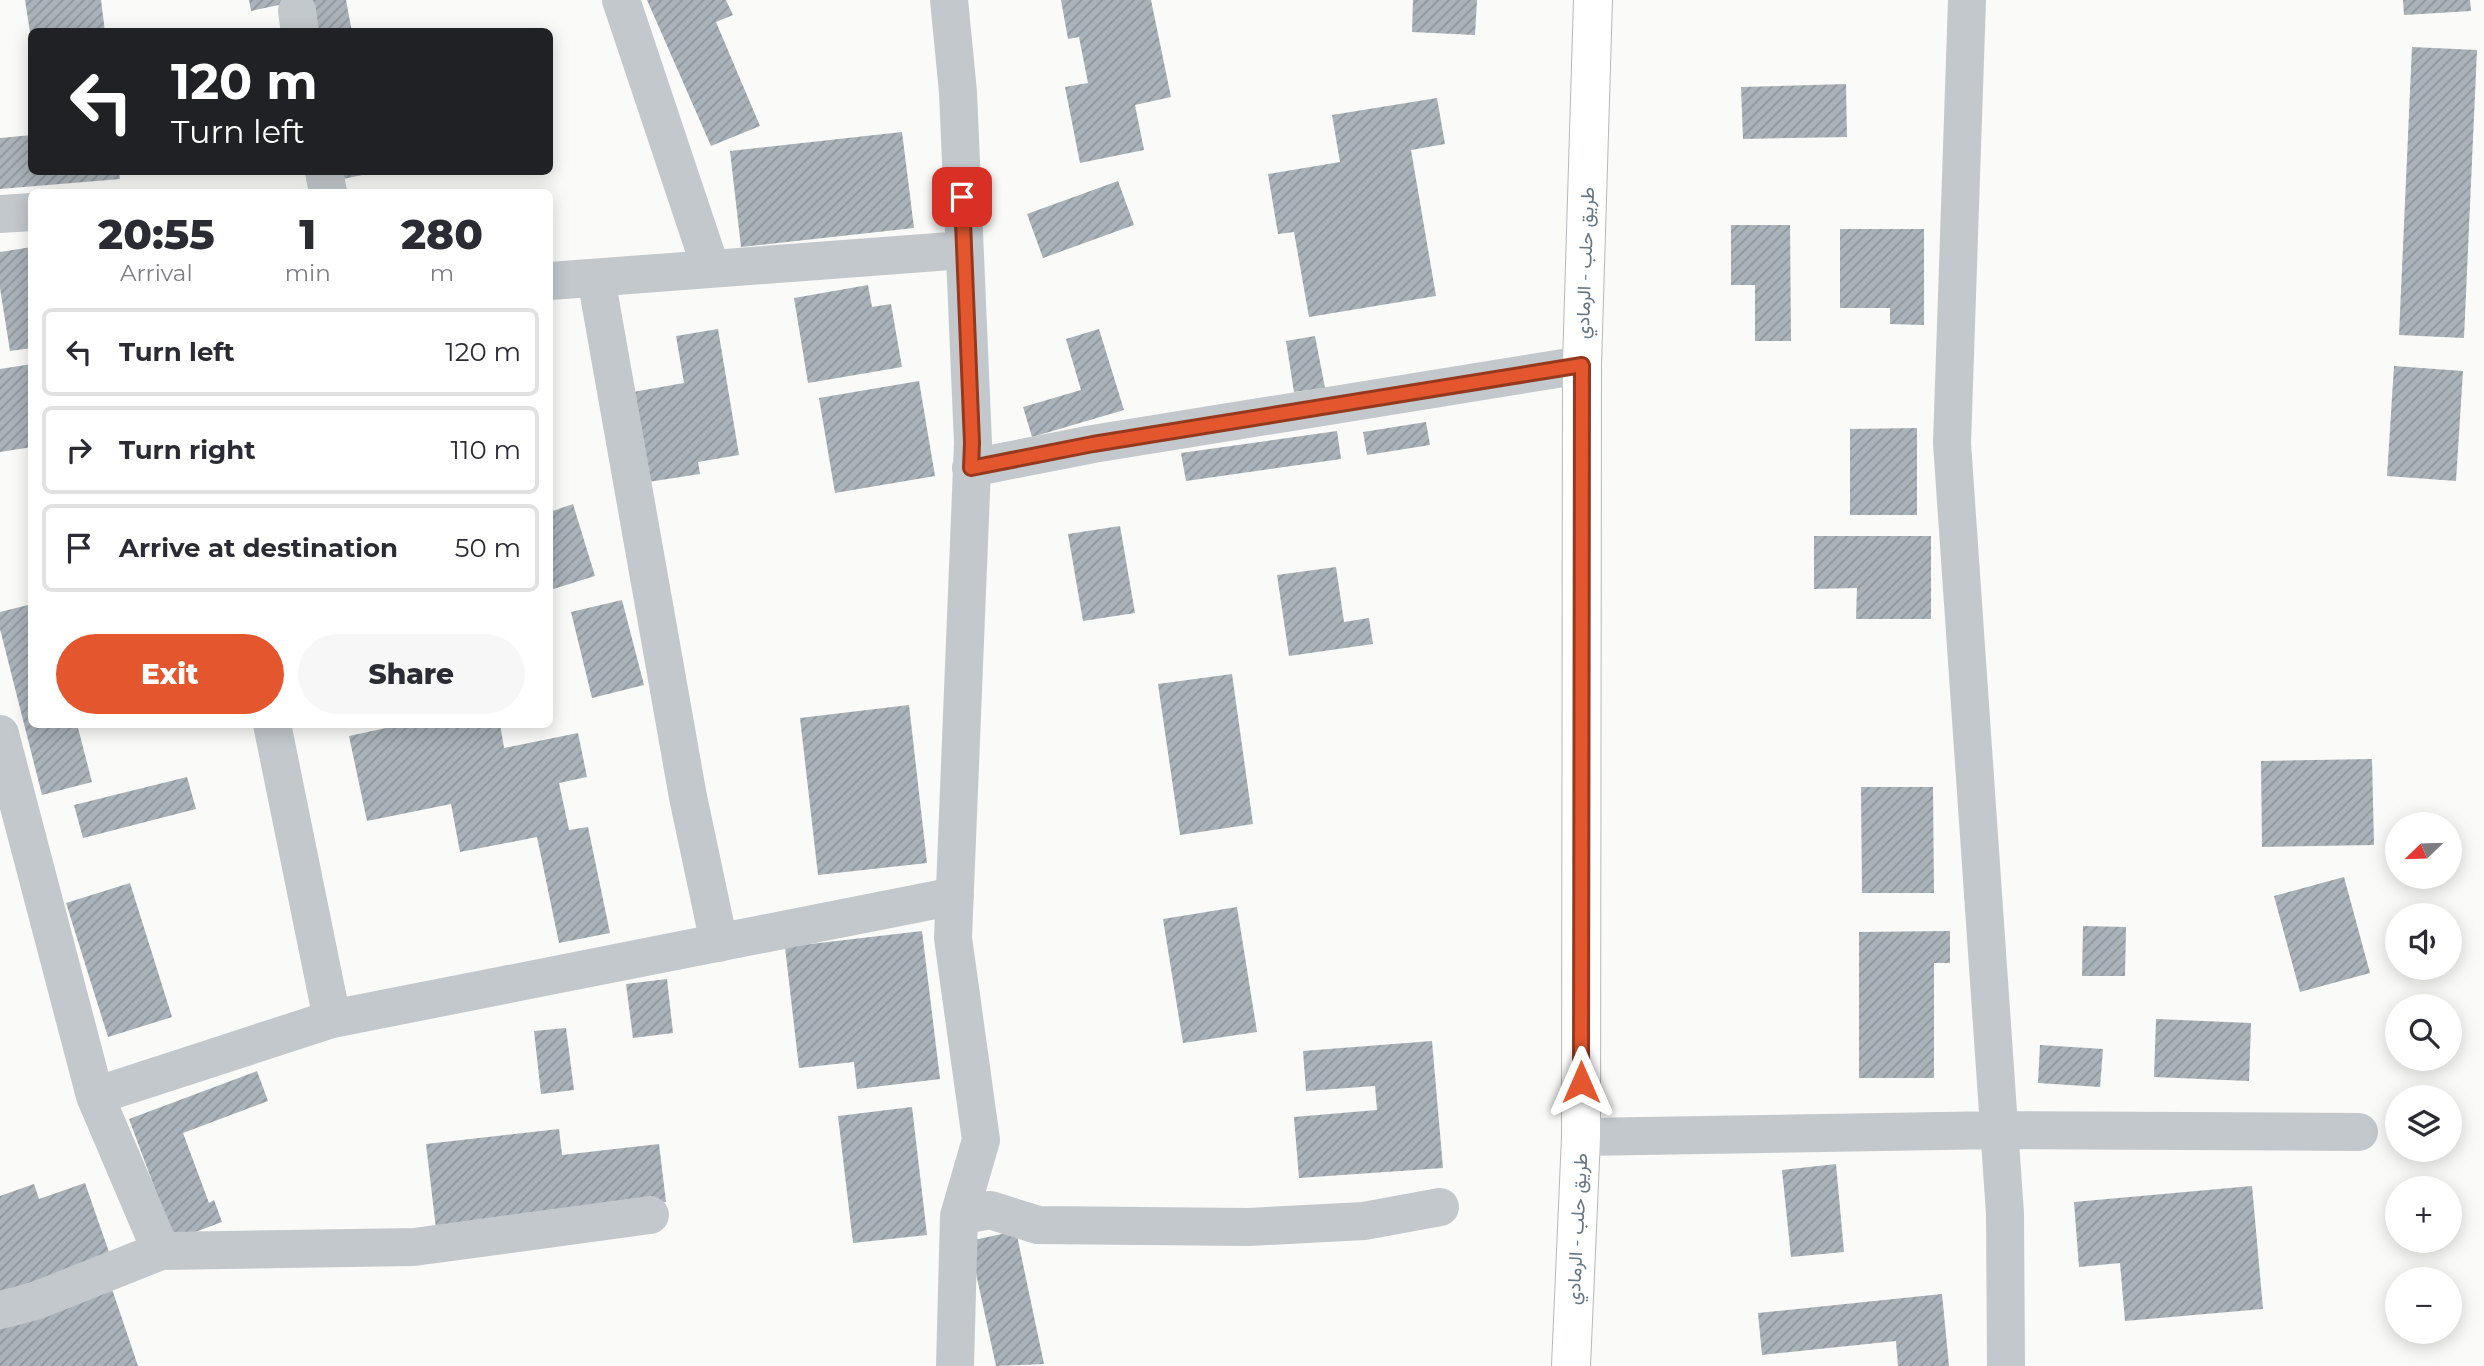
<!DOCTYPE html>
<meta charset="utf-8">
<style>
body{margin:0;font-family:Montserrat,Vazirmatn,sans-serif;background:#f7f7f7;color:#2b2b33;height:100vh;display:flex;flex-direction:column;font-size:26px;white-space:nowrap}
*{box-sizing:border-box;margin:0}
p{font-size:23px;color:#7c7c81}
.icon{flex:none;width:38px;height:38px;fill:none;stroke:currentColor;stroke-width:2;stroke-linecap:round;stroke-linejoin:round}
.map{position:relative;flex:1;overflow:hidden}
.sheet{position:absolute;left:28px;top:189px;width:525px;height:539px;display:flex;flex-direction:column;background:#fff;border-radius:10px;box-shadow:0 4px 18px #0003}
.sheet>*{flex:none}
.guide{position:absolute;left:28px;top:28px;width:525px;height:147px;border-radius:10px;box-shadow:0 4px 18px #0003;background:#202124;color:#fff;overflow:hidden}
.needle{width:46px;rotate:247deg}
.controls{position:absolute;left:2385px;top:812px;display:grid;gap:14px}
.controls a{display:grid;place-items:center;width:77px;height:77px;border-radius:50%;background:#fff;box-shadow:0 4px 18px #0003;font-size:35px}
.pin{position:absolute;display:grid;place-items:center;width:60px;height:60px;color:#fff;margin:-30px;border-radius:14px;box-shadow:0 4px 10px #0006}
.me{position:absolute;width:77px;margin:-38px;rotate:0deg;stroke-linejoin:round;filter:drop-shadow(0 0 5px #0008)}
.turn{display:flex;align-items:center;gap:24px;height:147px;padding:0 28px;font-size:32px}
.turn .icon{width:91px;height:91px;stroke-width:2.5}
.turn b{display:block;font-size:49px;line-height:60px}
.eta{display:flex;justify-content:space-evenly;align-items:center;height:119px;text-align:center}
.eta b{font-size:42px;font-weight:800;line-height:49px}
.action{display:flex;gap:14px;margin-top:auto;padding:14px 28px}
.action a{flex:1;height:80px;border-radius:42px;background:#e4572e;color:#fff;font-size:28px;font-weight:800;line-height:80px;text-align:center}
.action a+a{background:#f7f7f7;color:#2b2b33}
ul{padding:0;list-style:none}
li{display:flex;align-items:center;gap:21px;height:88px;margin:0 14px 10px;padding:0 14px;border:4px solid #e1e1e2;border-radius:10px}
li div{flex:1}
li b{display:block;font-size:26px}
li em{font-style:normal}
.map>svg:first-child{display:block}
</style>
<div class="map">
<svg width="2484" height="1366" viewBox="0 0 2484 1366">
<defs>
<pattern id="building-hatch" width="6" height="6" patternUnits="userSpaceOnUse" patternTransform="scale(1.75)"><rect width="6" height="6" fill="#aab3b9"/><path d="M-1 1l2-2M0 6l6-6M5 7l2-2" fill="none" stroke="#8e969c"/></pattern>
</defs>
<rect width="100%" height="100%" fill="#fafaf8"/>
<path fill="url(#building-hatch)" d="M25,0h76l4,32h-75z
M249,0h49v1l-47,10z
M304,0h42l6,32h-45z
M647,0h79l7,15 -17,7 44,104 -49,20z
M1061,0h90l20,97 -36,8 9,45 -64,13 -15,-76 23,-4 -9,-46 -11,2z
M1413,0h64l-2,35 -63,-3z
M2403,0h67l1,11 -67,4z
M2412,47l65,3 -13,288 -65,-3z
M1846,84l1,53 -104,2 -2,-52z
M1437,98l8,46 -34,6 25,146 -127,21 -15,-85 -16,2 -10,-60 72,-12 -8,-47z
M902,132l12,96 -173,19 -11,-96z
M32,135v37h87l1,7 -120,10v-51z
M336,172h36v1l-34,7z
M1118,181l16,44 -91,33 -16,-44z
M1731,225h59l1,116h-36v-56h-24z
M1840,229h84v96l-34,-1v-16h-50z
M32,247v101l-22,3 -10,-63v-36z
M868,285l4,22 19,-3 11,63 -94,16 -14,-85z
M718,329l21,126 -41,7 2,12 -52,8 -15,-90 51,-9 -8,-47z
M1099,329l25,81 -92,27 -9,-30 58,-17 -15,-51z
M1315,336l10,52 -31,4 -8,-51z
M32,364v83l-32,5v-83z
M2394,366l69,5 -7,110 -69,-5z
M919,381l16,95 -100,17 -16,-95z
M1426,422l4,23 -63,10 -4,-23z
M1917,428v87h-67v-86z
M1337,431l4,28 -155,22 -5,-28z
M573,504l22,72 -45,14v-78z
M1120,526l15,87 -52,8 -15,-87z
M1814,536h117v83h-75l1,-31 -43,1z
M1336,567l8,55 25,-4 4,26 -84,12 -12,-81z
M622,600l22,85 -52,13 -21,-86z
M32,604v120h45l15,58 -50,13 -42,-166v-17z
M1232,674l21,150 -73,11 -22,-151z
M909,705l18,158 -109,12 -18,-157z
M405,724h95l4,24 74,-15 9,44 -28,6 10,47 19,-3 22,106 -51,10 -22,-106 -77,15 -9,-48 -84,17 -18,-85z
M2372,759l2,86 -112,2 -1,-86z
M187,777l9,32 -113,29 -9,-33z
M1861,787h72l1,106h-72z
M2344,877l26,96 -70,19 -26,-96z
M130,883l42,134 -64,20 -42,-134z
M1237,907l20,125 -74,11 -20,-124z
M2083,926l43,1 -1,49h-43z
M922,931l18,148 -83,10 -3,-27 -55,6 -14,-121z
M1950,931v32h-16v115h-75v-146z
M667,979l6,54 -40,5 -7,-54z
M2156,1019l95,4 -2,58 -95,-4z
M566,1028l8,62 -33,4 -7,-63z
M1432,1041l11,127 -144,10 -5,-61 83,-7 -2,-24 -69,5 -3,-40z
M2040,1045l63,4 -3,38 -62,-4z
M257,1071l11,30 -85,32 26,70 5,-3 8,22 -48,18 -45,-121z
M912,1107l15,128 -74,8 -15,-127z
M559,1129l3,26 97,-11 7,58 -230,27 -10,-85z
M1836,1164l8,88 -53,5 -9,-87z
M85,1183l25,72 -110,38v-97l34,-12 5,15z
M2252,1186l11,123 -138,12 -5,-58 -41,4 -5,-65z
M1016,1231l28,133 -48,2 -27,-125z
M111,1286l27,80h-138v-42z
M1942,1294l7,72h-51l-2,-25 -134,14 -4,-42z"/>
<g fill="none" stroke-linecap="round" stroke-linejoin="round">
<defs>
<path id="highway" d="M1571,1366l10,-229 1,-772 11,-365"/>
</defs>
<use href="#highway" stroke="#b4b9bd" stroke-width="40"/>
<path stroke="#c3c8cc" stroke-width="38" d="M621,0l90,269
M949,0l9,92 15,351 -20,495 28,202 -22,76 -4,150
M1967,0l-15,443 53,771 1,152
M297,11l3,21
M324,172l4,20
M0,214l32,-2
M596,278l92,519 31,146
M550,281l414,-31
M971,468l122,-24 489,-79
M272,724l60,295
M0,734l95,362 66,155
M95,1096l237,-77 623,-123
M1581,1137l419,-7 359,2
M959,1216l31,-6 48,15 210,2 116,-6 76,-14
M0,1310l35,-9 126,-50 253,-4 236,-32"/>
<use href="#highway" stroke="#fff" stroke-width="38"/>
</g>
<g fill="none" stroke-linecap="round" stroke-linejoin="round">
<defs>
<path id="route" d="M962,197l10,246 -1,25 122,-24 489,-79 -1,717"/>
</defs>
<use href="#route" stroke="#94391e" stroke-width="18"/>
<use href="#route" stroke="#e4572e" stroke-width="12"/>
</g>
<g text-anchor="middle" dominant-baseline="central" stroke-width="7" stroke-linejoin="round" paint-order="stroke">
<g font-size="19" fill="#657683" stroke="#fff">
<text transform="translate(1585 263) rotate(-88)">طريق حلب - الرمادي</text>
<text transform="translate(1577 1229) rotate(-87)">طريق حلب - الرمادي</text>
</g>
</g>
</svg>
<div class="controls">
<a><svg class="needle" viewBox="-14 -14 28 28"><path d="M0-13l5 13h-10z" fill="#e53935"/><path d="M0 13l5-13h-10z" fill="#7c7c81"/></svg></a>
<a><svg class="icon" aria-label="sound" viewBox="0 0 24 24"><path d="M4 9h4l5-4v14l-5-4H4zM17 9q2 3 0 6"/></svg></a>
<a><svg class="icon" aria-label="search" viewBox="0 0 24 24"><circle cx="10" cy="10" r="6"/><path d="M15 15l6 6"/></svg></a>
<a><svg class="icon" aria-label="layers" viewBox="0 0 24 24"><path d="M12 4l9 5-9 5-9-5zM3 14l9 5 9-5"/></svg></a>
<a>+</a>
<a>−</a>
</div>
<div class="pin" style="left:962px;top:197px;background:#d93025"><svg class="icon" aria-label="arrive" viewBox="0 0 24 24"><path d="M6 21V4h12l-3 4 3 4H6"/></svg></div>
<svg class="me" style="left:1581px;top:1082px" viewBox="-20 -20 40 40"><path d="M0-17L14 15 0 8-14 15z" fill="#e4572e" stroke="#fff" stroke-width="4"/></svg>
<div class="guide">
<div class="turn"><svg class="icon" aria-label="left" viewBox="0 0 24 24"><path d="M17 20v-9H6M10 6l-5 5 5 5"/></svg><div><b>120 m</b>Turn left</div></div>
</div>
<section class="sheet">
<div class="eta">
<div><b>20:55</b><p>Arrival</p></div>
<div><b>1</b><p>min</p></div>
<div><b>280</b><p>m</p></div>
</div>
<ul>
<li><svg class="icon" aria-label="left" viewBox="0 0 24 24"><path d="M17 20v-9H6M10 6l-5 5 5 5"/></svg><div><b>Turn left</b></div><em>120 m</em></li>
<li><svg class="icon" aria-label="right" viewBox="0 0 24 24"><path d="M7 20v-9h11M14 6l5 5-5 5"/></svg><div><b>Turn right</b></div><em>110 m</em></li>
<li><svg class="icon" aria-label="arrive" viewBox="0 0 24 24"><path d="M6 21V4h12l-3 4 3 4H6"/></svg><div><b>Arrive at destination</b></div><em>50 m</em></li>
</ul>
<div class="action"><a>Exit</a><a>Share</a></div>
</section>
</div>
